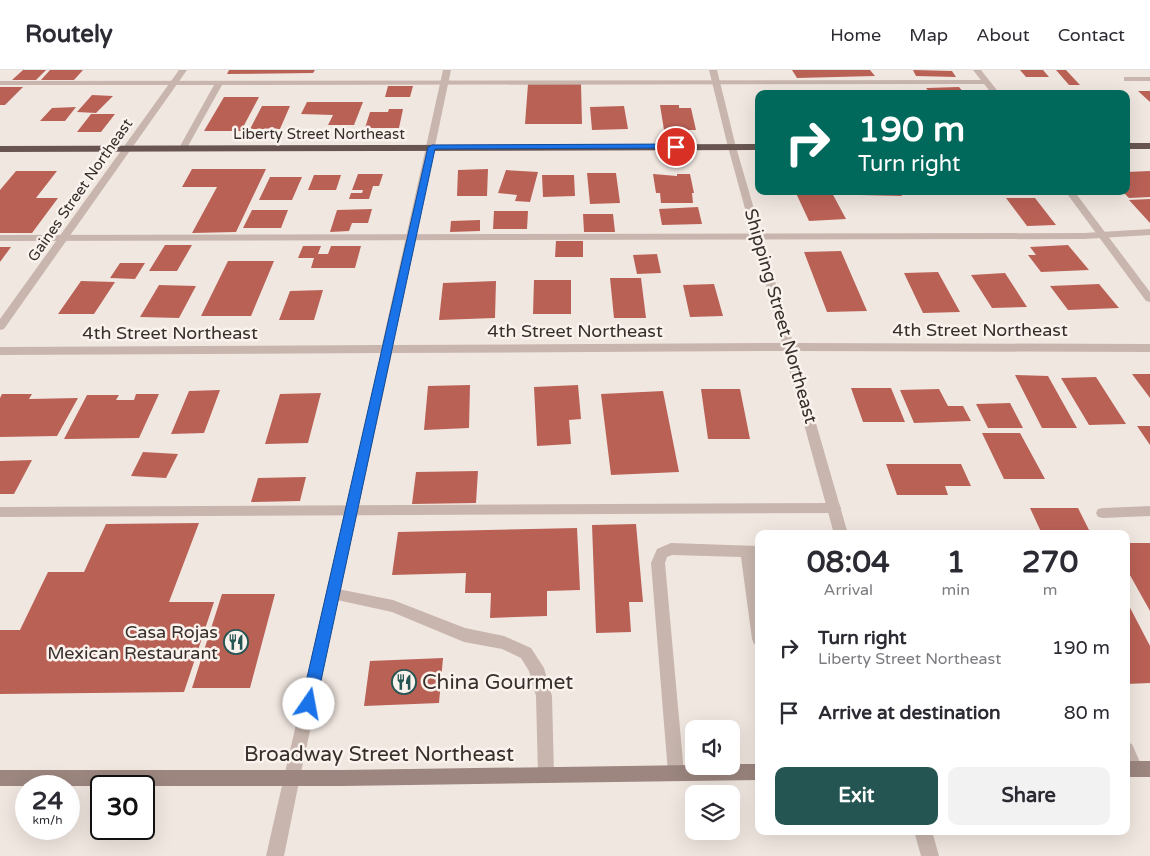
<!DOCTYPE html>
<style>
body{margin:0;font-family:"Varela Round",sans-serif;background:#f2f2f3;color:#2b2b33;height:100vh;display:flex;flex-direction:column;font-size:19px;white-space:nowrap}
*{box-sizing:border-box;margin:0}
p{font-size:16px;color:#7c7c81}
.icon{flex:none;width:28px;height:28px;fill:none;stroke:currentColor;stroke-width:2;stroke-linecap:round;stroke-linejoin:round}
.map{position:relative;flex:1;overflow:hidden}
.sheet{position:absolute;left:755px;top:460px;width:375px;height:305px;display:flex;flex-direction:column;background:#fff;border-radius:10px;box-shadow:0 5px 20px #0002}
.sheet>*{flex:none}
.guide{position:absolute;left:755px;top:20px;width:375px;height:105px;border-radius:10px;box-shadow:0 5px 20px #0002;background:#00695c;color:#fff;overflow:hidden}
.tools{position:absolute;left:685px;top:650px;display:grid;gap:10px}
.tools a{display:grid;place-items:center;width:55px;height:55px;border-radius:10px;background:#fff;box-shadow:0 5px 20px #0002;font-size:25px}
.speed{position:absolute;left:15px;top:705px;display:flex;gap:10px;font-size:25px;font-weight:700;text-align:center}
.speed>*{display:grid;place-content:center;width:65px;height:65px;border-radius:50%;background:#fff;box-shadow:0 5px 20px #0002;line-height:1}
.speed small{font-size:12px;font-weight:400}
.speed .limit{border:2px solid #111;border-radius:8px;background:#fff;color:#111}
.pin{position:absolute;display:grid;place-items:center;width:42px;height:42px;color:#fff;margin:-21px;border:2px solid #fff;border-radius:50%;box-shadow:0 1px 5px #0007}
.me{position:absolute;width:55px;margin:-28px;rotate:12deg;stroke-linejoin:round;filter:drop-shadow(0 0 4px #0008)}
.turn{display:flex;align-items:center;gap:18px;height:105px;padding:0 20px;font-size:22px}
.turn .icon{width:65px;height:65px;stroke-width:2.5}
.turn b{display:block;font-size:35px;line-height:42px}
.eta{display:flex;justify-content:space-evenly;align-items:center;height:85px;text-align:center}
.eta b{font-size:30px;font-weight:700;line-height:35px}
.button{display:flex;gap:10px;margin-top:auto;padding:10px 20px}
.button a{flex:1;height:58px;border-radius:10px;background:#255552;color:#fff;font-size:20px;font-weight:700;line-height:58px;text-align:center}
.button a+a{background:#f2f2f3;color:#2b2b33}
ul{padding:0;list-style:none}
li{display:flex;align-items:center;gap:15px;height:65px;padding:0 20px}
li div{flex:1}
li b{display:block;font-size:19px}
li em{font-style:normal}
header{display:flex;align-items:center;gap:30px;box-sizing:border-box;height:70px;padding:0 25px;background:#fff;border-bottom:1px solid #e1e1e2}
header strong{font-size:24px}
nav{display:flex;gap:28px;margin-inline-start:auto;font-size:18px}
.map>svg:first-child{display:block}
</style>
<header>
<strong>Routely</strong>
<nav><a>Home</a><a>Map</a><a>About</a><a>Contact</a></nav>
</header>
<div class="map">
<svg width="1150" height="786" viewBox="0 0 1150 786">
<rect width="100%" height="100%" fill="#f1e7e1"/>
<path fill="#ba6156" d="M23,0h23l-10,10h-24z
M50,0h33l-9,10h-33z
M229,0h86l-2,3 -86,1z
M792,0h78l5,6 -78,2z
M913,0l39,1 4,6 -40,-1z
M1020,0h23l6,7h-23z
M1056,0h10l14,15h-11z
M528,14h53l1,40h-57z
M388,16h25l-3,11h-25z
M0,17h23l-18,18h-5z
M959,17l6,7h-34l-5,-6z
M1138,21h12v11z
M92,25l21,1 -17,17 -19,-1z
M224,27h35l-18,34h-37z
M307,32h56l-9,23h-26l5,-10 -32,-1z
M660,35h19v3h12l5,22h-32z
M262,36h28l-10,23h-30z
M624,36l4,23 -36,1 -2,-23z
M76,37l-11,14h-25l12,-13z
M389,39h14l-4,19h-34l5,-16h18z
M91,44h24l-14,18h-24z
M192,99h74l-30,63 -44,1 25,-46h-35z
M488,99l-1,27h-30l1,-26z
M506,100l32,2 -8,30 -15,-1 2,-6 -19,-2z
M16,101h41l-21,27h22l-26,35h-32v-43z
M1150,101v26l-21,1 -7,-7h4v-19z
M587,103h29l4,30 -30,1z
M358,104h25l-4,12h-6l-4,13h-20l2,-6h11l1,-3h-11z
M653,104l24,2v-2h13l4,19h-2l1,10h-32l-1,-10h-4z
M314,105h27l-5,15h-28z
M542,105h32l1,21 -32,1z
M270,107h32l-10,23h-33z
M795,121h36l15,28 -37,2z
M859,121h41l2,5 -42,-1z
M1006,128h29l21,27 -29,1z
M1150,129v24l-21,-23z
M698,137l4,17 -40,1 -3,-16z
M372,139l-4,14h-16l-3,8 -19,1 7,-22z
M252,140h36l-7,18h-38z
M494,141h34l-1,18h-34z
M583,144h30l2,18h-31z
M480,150v11l-30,1 1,-11z
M556,171h27v16h-28z
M165,175h27l-15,26h-28z
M1068,175l21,25 -48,2 -13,-17h8l-6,-8z
M303,176h18l-3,8h10l3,-8h30l-6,22h-44l3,-10h-16z
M0,177h11l-11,15z
M841,181l26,60 -40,1 -23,-60z
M657,184l4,19 -24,1 -4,-19z
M228,191h46l-23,55h-50z
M120,193h25l-10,16 -25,-1z
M938,202l22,40 -37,1 -19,-40z
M1005,203l22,34 -35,1 -21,-33z
M610,208h31l5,40h-32z
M534,210h37v34h-38z
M81,211l34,1 -21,32h-36z
M496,211l-1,37 -56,2 4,-37z
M714,214l9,32 -33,1 -7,-32z
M1099,214l20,24 -51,2 -18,-24z
M159,215l37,1 -17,32 -39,-1z
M323,220l-9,30h-35l11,-29z
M1132,304h18v24z
M1015,305l33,1 29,52h-35z
M1096,307l30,47 -37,1 -28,-47z
M470,315l-1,43 -45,2 4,-44z
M578,315l3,34 -12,1 2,24 -34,2 -3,-59z
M851,318h40l14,34h-42z
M701,319h39l10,50h-42z
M939,319l9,17h15l8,15 -57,2 -14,-33z
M220,320l-16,43 -33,1 18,-43z
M663,321l16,81 -68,3 -10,-81z
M321,323l-13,50 -43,1 15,-50z
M2,324h30l-3,5 49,-1 -21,38 -57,1v-39z
M136,324h23l-20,44 -75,1 23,-44h32l-3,5h18z
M1010,333l13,25h-35l-12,-24z
M1137,356h13v19z
M982,363h38l25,46h-41z
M143,382l35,2 -12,24 -35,-2z
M32,390l-18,34h-14v-33z
M886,394h75l10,22h-26l3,9h-51z
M478,401l-2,32 -64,1 4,-32z
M306,407l-6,24 -49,1 7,-24z
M1030,438h48l13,26h-49z
M199,453l-30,79h45l-30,90 -184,2v-64h20l28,-58h36l22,-48z
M636,454l7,78h-14l2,30 -35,1 -4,-108z
M577,458l3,62 -33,1v25l-57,2 1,-25h-26l1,-20 -74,2 6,-43z
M1126,473h24v68l-24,-43z
M222,524h53l-25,94h-58z
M1126,530l24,46v37l-24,1z
M443,588l-4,45 -75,3 6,-45z"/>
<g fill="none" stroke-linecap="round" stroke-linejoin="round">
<path fill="#c8b6ae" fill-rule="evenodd" d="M1124,7h26v4h-26z
M986,10h3v4l-767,1 -35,63 -4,2 -4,-2 35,-63h-214v-4z
M1150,159v6l-66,4 -1084,2v-6l1084,-2z
M834,433l5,1 2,4 -2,4 -5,1 -834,4v-10z
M1150,436v10l-47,2 -5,-1 -2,-4 2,-4 5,-1z
M671,473l88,3v12h-4l4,28v60l-5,-2 -2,-5 -11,-82 -69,-2 -5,2 -2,6 19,210 -2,6 -6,2 -6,-2 -2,-6 -17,-210 6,-14z
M333,518l60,12 72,28 39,8 27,12 13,20 8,28 2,79 -2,6 -6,2 -6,-2 -2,-6 -2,-79 -7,-25 -8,-13 -19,-9 -38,-7 -72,-30 -64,-14 -2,-4 2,-4z
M1126,672l6,2 11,25 -2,6 -6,2 -6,-2 -3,-6z"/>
<path fill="#c8b6ae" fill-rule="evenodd" d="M179,0h8l-183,259 -4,1v-11z
M443,0h8l-58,275 389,-2 -54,-196 -19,-77h8l19,77 57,196 357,1v8l-355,-1 53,183h-14l-50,-183 -392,2 -92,424 -2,6 -6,2 -6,-2 -2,-6 97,-424 -381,2v-8l382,-2z
M973,0h8l19,24h-8z
M1065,121h9l76,101v10l-4,-1z
M914,761h18l7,25h-18z"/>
<path fill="#c8b6ae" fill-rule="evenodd" d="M292,699l6,2 2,6 -16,79h-18l18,-79 2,-6z"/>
<path fill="#9c867f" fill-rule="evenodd" d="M1126,691h24v16h-24z
M731,694h28v16l-416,6h-343v-16h343l351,-5v1h37z"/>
<path fill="#685551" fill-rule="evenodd" d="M1126,73h24v6h-24z
M759,74v6l-759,2v-6z"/>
</g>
<path fill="#1a73e8" stroke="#114b97" d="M676,74l3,1v3l-244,1 -119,555 -2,5 -5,2 -5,-2 -3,-5 127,-557 4,-2z"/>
<defs>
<symbol id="restaurant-ring" viewBox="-11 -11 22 22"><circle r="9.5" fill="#f9f2ed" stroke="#255552" stroke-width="1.5"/><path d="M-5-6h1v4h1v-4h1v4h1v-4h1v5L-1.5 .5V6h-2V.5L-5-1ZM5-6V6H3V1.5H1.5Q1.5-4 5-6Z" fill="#255552"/></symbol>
</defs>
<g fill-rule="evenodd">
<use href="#restaurant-ring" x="222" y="558" width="28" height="28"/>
<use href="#restaurant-ring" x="390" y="598" width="28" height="28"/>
</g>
<g text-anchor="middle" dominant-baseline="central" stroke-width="5" stroke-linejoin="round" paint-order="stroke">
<g font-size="15" fill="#382e2b" stroke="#f9f2ed">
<text x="319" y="64">Liberty Street Northeast</text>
<text transform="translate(80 120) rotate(-55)">Gaines Street Northeast</text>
</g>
<g font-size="18" fill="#382e2b" stroke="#f9f2ed">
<text transform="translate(781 246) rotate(74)">Shipping Street Northeast</text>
<text x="980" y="260">4th Street Northeast</text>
<text x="575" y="261">4th Street Northeast</text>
<text x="170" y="263">4th Street Northeast</text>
</g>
<g font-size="18" fill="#382e2b" stroke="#f9f2ed" text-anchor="end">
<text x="218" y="562">Casa Rojas<tspan x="218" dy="21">Mexican Restaurant</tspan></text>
</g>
<g font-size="21" fill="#382e2b" stroke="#f9f2ed" text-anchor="start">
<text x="422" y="612">China Gourmet</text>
</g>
<g font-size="21" fill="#382e2b" stroke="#f9f2ed">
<text x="379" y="684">Broadway Street Northeast</text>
</g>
</g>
</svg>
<div class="tools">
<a><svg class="icon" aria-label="sound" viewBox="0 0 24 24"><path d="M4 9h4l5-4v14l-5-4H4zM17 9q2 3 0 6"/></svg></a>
<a><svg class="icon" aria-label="layers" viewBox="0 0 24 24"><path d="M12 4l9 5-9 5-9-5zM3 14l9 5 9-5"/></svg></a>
</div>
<div class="speed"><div>24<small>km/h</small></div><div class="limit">30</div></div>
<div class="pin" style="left:676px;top:77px;background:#d93025"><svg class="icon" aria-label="arrive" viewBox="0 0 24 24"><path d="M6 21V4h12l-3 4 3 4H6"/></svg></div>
<svg class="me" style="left:309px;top:634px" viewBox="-20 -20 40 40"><circle r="19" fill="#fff"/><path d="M0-13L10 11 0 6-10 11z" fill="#1a73e8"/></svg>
<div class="guide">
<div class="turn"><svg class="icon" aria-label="right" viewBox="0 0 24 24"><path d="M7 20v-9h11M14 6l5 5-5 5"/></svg><div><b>190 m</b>Turn right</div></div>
</div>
<section class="sheet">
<div class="eta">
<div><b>08:04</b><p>Arrival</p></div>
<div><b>1</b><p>min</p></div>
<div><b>270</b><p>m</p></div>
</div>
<ul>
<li><svg class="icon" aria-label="right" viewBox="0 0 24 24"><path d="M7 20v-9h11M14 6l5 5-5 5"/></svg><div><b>Turn right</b><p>Liberty Street Northeast</p></div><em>190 m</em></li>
<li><svg class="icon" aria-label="arrive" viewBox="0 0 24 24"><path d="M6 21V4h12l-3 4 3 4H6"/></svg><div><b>Arrive at destination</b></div><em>80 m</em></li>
</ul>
<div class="button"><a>Exit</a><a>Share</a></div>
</section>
</div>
